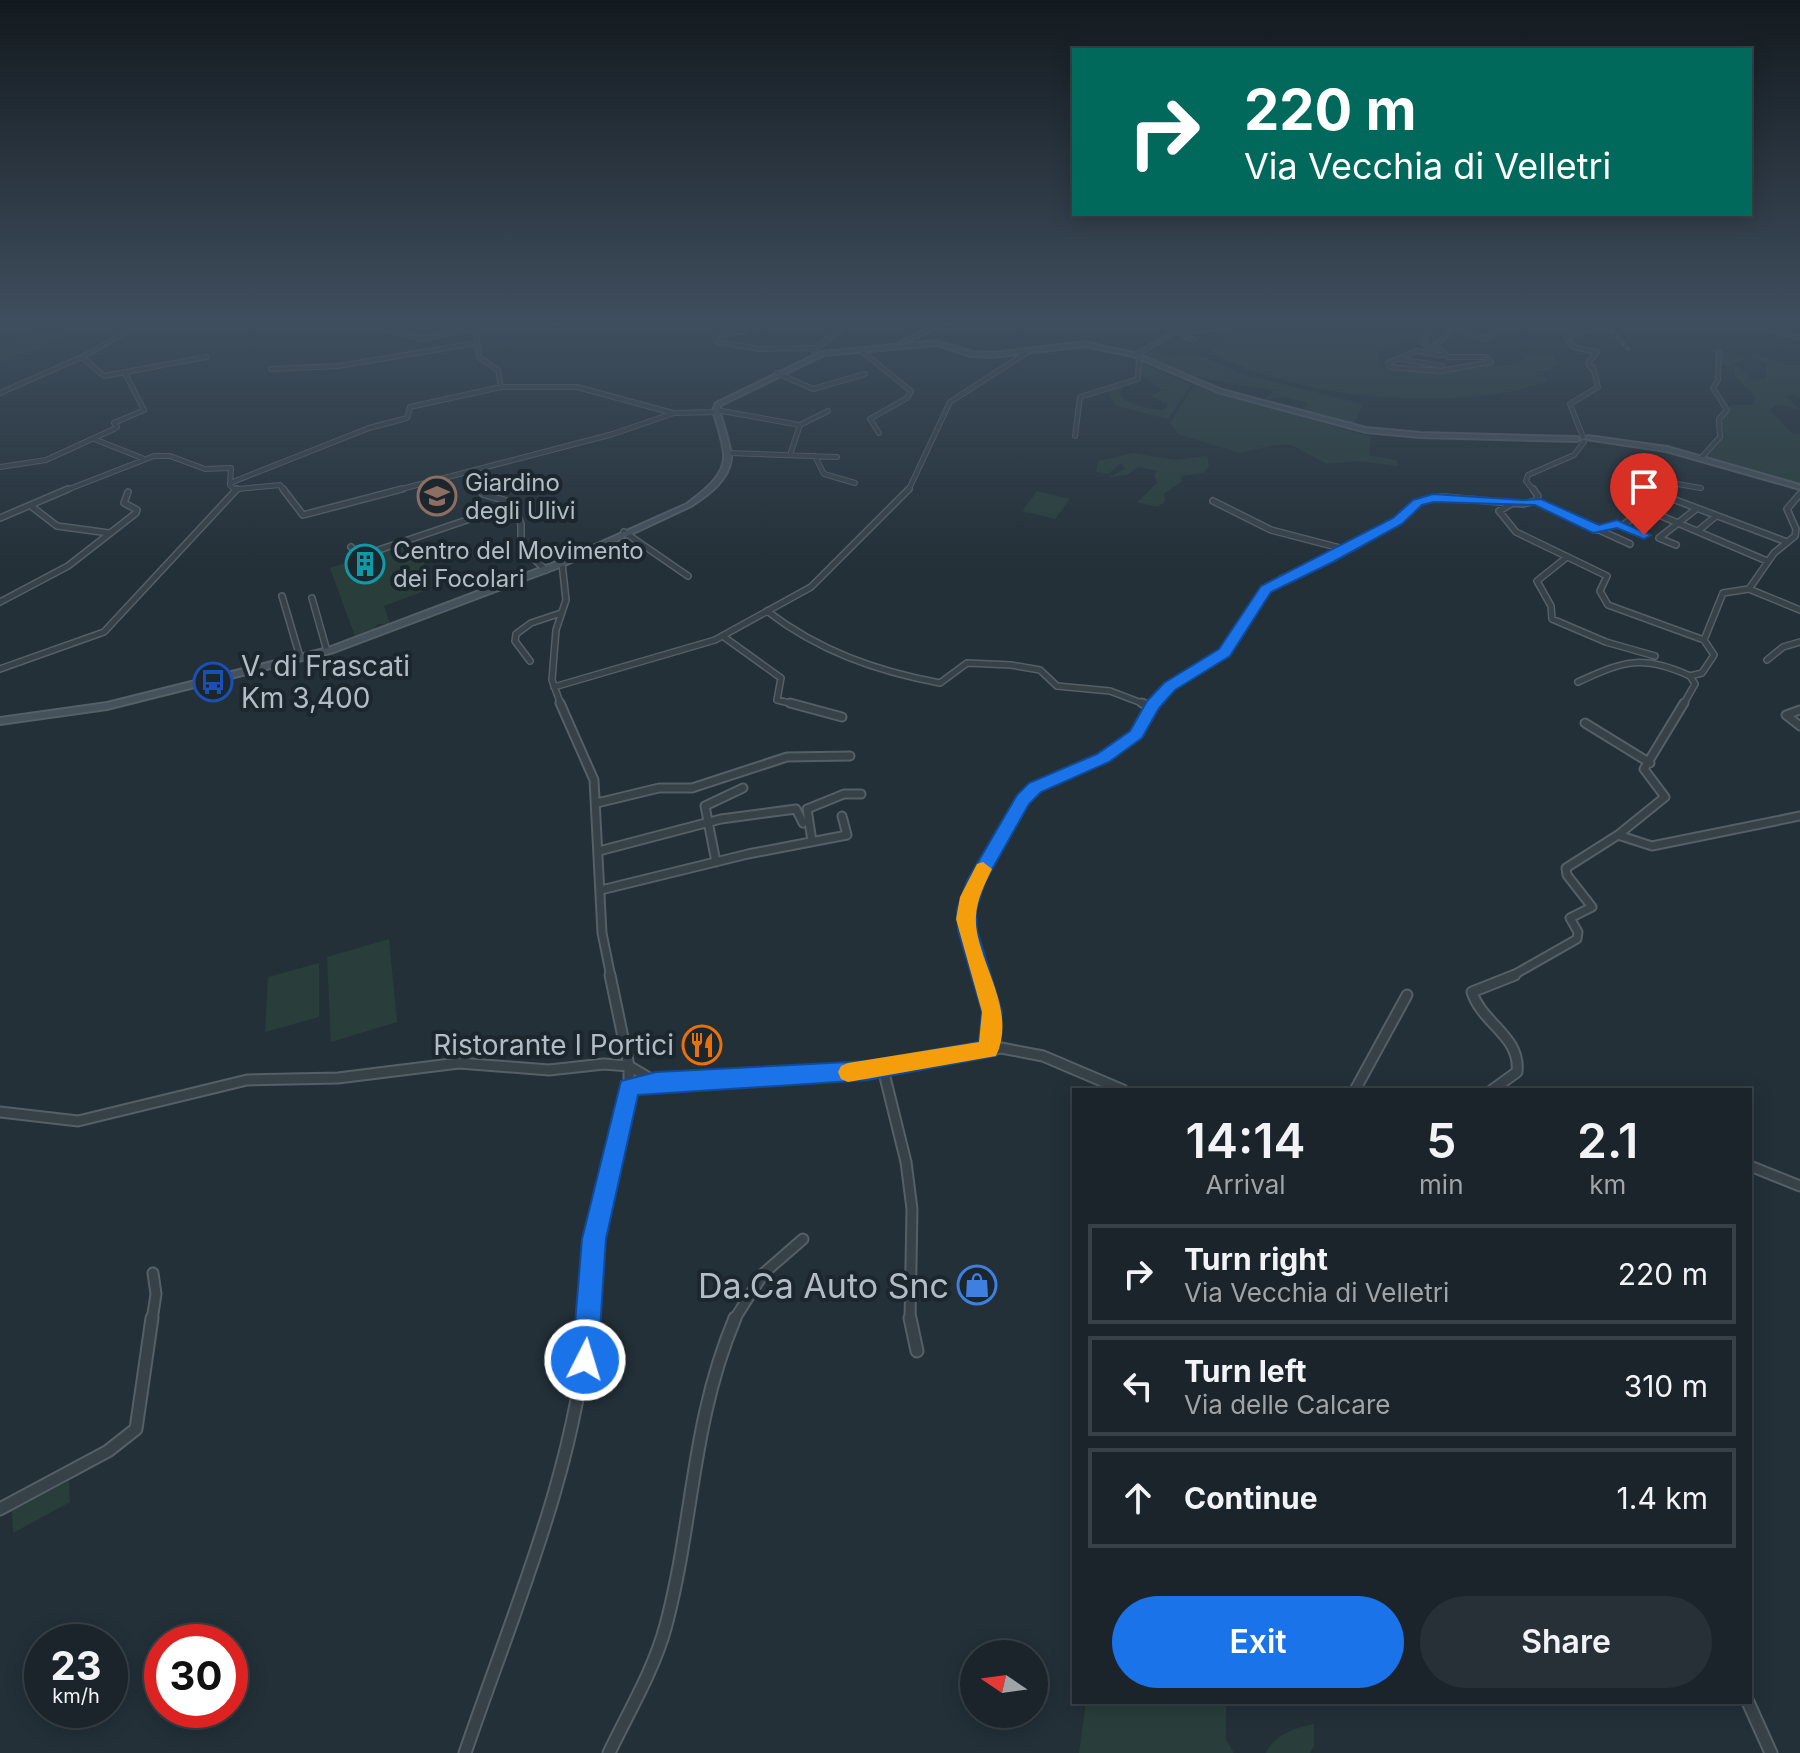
<!DOCTYPE html>
<style>
body{margin:0;font-family:Inter,sans-serif;background:#273036;color:#f1f3f6;height:100vh;display:flex;flex-direction:column;font-size:30px;white-space:nowrap}
*{box-sizing:border-box;margin:0}
p{font-size:26px;color:#9fa4a8}
.icon{flex:none;width:44px;height:44px;fill:none;stroke:currentColor;stroke-width:2;stroke-linecap:round;stroke-linejoin:round}
.map{position:relative;flex:1;overflow:hidden}
.details{position:absolute;left:1072px;top:1088px;width:680px;height:616px;display:flex;flex-direction:column;background:#1a242a;border-radius:0px;box-shadow:0 4px 20px #0003,0 0 0 2px #384147}
.details>*{flex:none}
.hud{position:absolute;left:1072px;top:48px;width:680px;height:168px;border-radius:0px;box-shadow:0 4px 20px #0003,0 0 0 2px #384147;background:#00695c;color:#fff;overflow:hidden}
.needle{width:52px;rotate:283deg}
.controls{position:absolute;left:960px;top:1640px;display:grid;gap:16px}
.controls a{display:grid;place-items:center;width:88px;height:88px;border-radius:50%;background:#1a242a;box-shadow:0 4px 20px #0003,0 0 0 2px #384147;font-size:40px}
.speed{position:absolute;left:24px;top:1624px;display:flex;gap:16px;font-size:40px;font-weight:700;text-align:center}
.speed>*{display:grid;place-content:center;width:104px;height:104px;border-radius:50%;background:#1a242a;box-shadow:0 4px 20px #0003,0 0 0 2px #384147;line-height:1}
.speed small{font-size:20px;font-weight:400}
.speed .limit{border:12px solid #d22;background:#fff;color:#111}
.pin{position:absolute;display:grid;place-items:center;width:68px;height:68px;color:#fff;margin:-82px -34px;border-radius:50% 50% 50% 0;rotate:-45deg;box-shadow:0 0 8px #0007}
.pin .icon{rotate:45deg}
.me{position:absolute;width:88px;margin:-44px;rotate:5deg;stroke-linejoin:round;filter:drop-shadow(0 0 6px #0008)}
.turn{display:flex;align-items:center;gap:28px;height:168px;padding:0 40px;font-size:36px}
.turn .icon{width:104px;height:104px;stroke-width:2.5}
.turn b{display:block;font-size:56px;line-height:68px}
.eta{display:flex;justify-content:space-evenly;align-items:center;height:136px;text-align:center}
.eta b{font-size:48px;font-weight:600;line-height:56px}
.action{display:flex;gap:16px;margin-top:auto;padding:16px 40px}
.action a{flex:1;height:92px;border-radius:48px;background:#1a73e8;color:#fff;font-size:32px;font-weight:600;line-height:92px;text-align:center}
.action a+a{background:#273036;color:#f1f3f6}
ul{padding:0;list-style:none}
li{display:flex;align-items:center;gap:24px;height:100px;margin:0 16px 12px;padding:0 24px;border:4px solid #384147;border-radius:0px}
li div{flex:1}
li b{display:block;font-size:30px}
li em{font-style:normal}
.map>svg:first-child{display:block}
</style>
<div class="map">
<svg width="1800" height="1753" viewBox="0 0 1800 1753">
<rect width="100%" height="100%" fill="#233038"/>
<path fill="#293e3b" d="M64,321h51l-21,11h-22l-25,14 -47,16v-14z
M1300,321h146l-13,20 10,17c-13,0 -12,-6 -21,-12 -13,-8 -32,1 -45,5l2,15 60,6 80,-9c10,-10 19,-11 34,-9l6,11 -17,7 5,9c-86,33 -258,18 -337,-30l29,-21 59,-6z
M1156,350l16,7 23,-4 46,21 122,30 -9,20 -6,-1 -46,-13 6,-7 -26,-6 -18,3 9,-8 -4,-3c-45,-6 -87,-12 -126,-34z
M1720,352h12l14,7 -12,4 19,17 13,-1v-16l-16,-6 5,-3 38,12 7,-3v36l-7,-5 -6,3 13,13 -22,-6 -8,6 23,24h7v52l-96,-28 19,-23 -1,-13 8,-17h21l5,-7 -20,-21 -2,-9 -13,-4z
M1141,362l50,23 -23,34 -52,-13 -6,-9v-9l12,-3 -1,11c8,9 33,15 45,13l1,-5 -16,-8 11,-6 -19,-13z
M1197,387l174,50 -2,18 27,5 2,6 -42,-5 -29,3 -36,-19h-17l-35,8 -61,-19 -8,-11 21,-33z
M1133,453l42,7 32,-4 2,10 -6,7 -21,3 -1,6 -17,12 1,8 -8,5 -20,-5 20,-19 -3,-9 4,-3 -20,-4 -11,8 -18,2 16,-8 -4,-6 -13,11 -12,-2 2,-11z
M1037,491l33,8 -15,20 -33,-8z
M410,542l14,20v29l-40,15 6,18h-12l-5,7 -17,8 -26,-71z
M389,939l8,83 -66,20 -4,-85z
M319,963v54l-54,15 3,-55z
M69,1481l1,21 -57,31 -1,-22z
M1086,1702h140v38l8,13h-155z
M1314,1724v22l-4,7h-44c6,-17 31,-26 48,-29z"/>
<g fill="none" stroke-linecap="round" stroke-linejoin="round">
<defs>
<path id="street-far4" d="M373,321l8,7 41,11 54,-11 94,-7
M480,321l-4,7 3,29 19,13 3,17h76l96,26
M1152,321l23,8 -1,4
M1424,321l3,8 -3,14 12,12h9
M1568,321l-2,7 23,2 -22,8 6,9 24,5 -9,11 3,5
M1740,321l60,17
M1467,325l-4,6 22,7 31,-17
M744,331l-21,3 -5,8 41,7 55,-1
M1178,332l16,8
M1174,333l61,-7
M859,349l52,42 -4,7 -37,21 9,14
M813,350l28,-20 6,-9
M1135,355l34,-19
M82,357l22,19 102,-19
M1400,359l42,7
M1388,363l2,4 50,4 51,-9 -5,-5h-38l-12,-13 19,-17 23,-6
M1388,363l28,-12 18,3
M271,369l67,-3 139,-23
M777,373l36,16 52,-15
M0,393l82,-36 65,-36
M716,410l84,15
M1075,436l5,-39 58,-18 1,-23
M1583,437l-13,-33 28,-17 -5,-20
M94,439l48,19
M728,453l109,4
M790,455l10,-30 28,-14
M815,456l9,18 31,9
M1701,458l19,-21 -1,-18 8,-9 -14,-22 5,-8 1,-28
M0,467l46,-7 68,-31 3,-2 -3,-4 30,-13 -19,-37
M467,472l14,19
M230,483l139,-55 38,-10 3,-11 91,-20
M238,489l42,-4 5,6
M64,491l90,-35h16l35,13 26,-1 -1,17 6,6
M394,491l219,-57 61,-21 43,-1
M908,491l42,-89 76,-49
M1534,491l-8,-10 2,-6 46,-20 10,-13
M1668,491l9,-7 24,4"/>
<path id="street-far3" d="M283,489l20,26 99,-26
M479,489l4,5 30,9 8,21v23l25,23
M1662,495l125,47
M1213,501l58,29 73,19
M1536,501l94,43
M1511,504l-12,7 17,21 91,44 -7,15 8,14 96,35
M31,506l26,20 52,7
M1645,509l122,52
M0,518l68,-29
M1622,526l48,-37
M1597,530l20,-6 27,11
M1699,530l17,-14
M624,532l64,44
M1676,545l-17,-7 37,-29
M351,547l10,9 153,-52
M1567,557l-30,24 14,25 1,13 54,23 49,14
M1749,589l51,21
M282,596l18,61
M312,598l15,53
M0,602l68,-36 68,-53 1,-3 -13,-7 4,-11
M767,611c52,40 109,60 173,72l27,-20 44,2 29,5 17,16 53,5 37,14
M724,637l57,41 -4,22 21,5
M1767,660l16,-13 17,-5
M530,661l-15,-20 1,-7 15,-11 30,-10
M0,669l104,-37 133,-143
M1578,682c46,-21 64,-28 112,-6
M554,687l161,-47 96,-53 98,-98
M561,705l-9,-25 4,-50 10,-30 -4,-37
M1156,705l13,-18 54,-33 38,-61 20,-14 45,-19 72,-39 25,-21 19,-3 81,7 13,-3 2,-5 -5,-7
M1683,705l12,-21 -5,-8 12,-3 12,-18 -10,-15 19,-47 26,-4 25,-36 21,-17 1,-7 -9,-20 13,-15"/>
<path id="street-far2" d="M560,703l34,77 8,153 9,44
M790,703l52,14
M1142,703l9,4
M1800,710l-14,5 14,11
M1585,723l65,40
M597,803l62,-15h33l95,-31 63,-1
M1618,835l47,-38 -21,-28 40,-66
M812,841l-5,-32 37,-15h17
M599,851l122,-32 75,-10 7,14
M716,862l-11,-56 38,-18
M601,890l147,-36 99,-19 -5,-19
M981,977l-14,-47 -1,-20 10,-29 53,-89 74,-34 29,-20 25,-35
M1510,977l67,-38 1,-7 -8,-14 22,-11 -25,-32 -1,-7 52,-33 34,11 148,-30"/>
<path id="street-far1" d="M981,975l11,37 -4,37
M883,1069l23,93 6,47 -2,111
M629,1087l27,-5
M1355,1090l52,-95
M1492,1090l25,-18c4,-36 -35,-48 -45,-80l43,-17
M0,1112l78,9 169,-41 91,-2 121,-15 90,7 55,-6 25,2 27,16h46l166,-11 133,-23 42,8 80,34
M1750,1166l50,20
M152,1320l4,-26 -3,-21
M588,1320l6,-81 35,-152v-21l-19,-91
M734,1320l30,-47 39,-34"/>
<path id="street" d="M910,1318l7,33
M0,1509l108,-58 28,-22 16,-111
M1748,1702l23,51
M465,1753c48,-141 112,-286 123,-435
M609,1753c20,-42 45,-83 57,-128 28,-106 25,-202 69,-307"/>
<path id="secondary" d="M944,321h7l-46,22 -5,-1z
M937,341l35,11 22,1 90,-11 53,12 85,36 144,38 54,5 157,4 3,2 -3,2 -157,-4 -54,-5 -148,-40 -85,-36 -49,-10 -90,11 -23,-1 -34,-11 -113,10 -103,50 -2,5c3,11 13,39 12,49 -3,22 -23,36 -40,47l-126,59 -231,87 -227,57 -107,15v-6l107,-15 221,-55 231,-87 128,-57c15,-12 39,-28 37,-50 -1,-14 -7,-30 -11,-44l3,-7 105,-51z
M1588,436l79,11 133,38v4l-134,-38 -80,-12 -1,-1z"/>
</defs>
<use href="#street-far4" stroke="#555f66" stroke-width="6"/>
<use href="#street-far3" stroke="#555f66" stroke-width="8"/>
<use href="#street-far2" stroke="#555f66" stroke-width="11"/>
<use href="#street-far1" stroke="#555f66" stroke-width="13"/>
<use href="#street" stroke="#555f66" stroke-width="15"/>
<use href="#secondary" stroke="#555f66" stroke-width="4"/>
<use href="#street-far4" stroke="#374148" stroke-width="4"/>
<use href="#street-far3" stroke="#374148" stroke-width="5"/>
<use href="#street-far2" stroke="#374148" stroke-width="7"/>
<use href="#street-far1" stroke="#374148" stroke-width="9"/>
<use href="#street" stroke="#374148" stroke-width="11"/>
<use href="#secondary" fill="#45515b" fill-rule="evenodd"/>
<defs>
<path id="rail" d="M1603,321l25,28"/>
</defs>
<use href="#rail" stroke="#5b6871" stroke-width="4"/>
<use href="#rail" stroke="#1c262d" stroke-width="2" stroke-dasharray="4" stroke-linecap="butt"/>
</g>
<linearGradient id="sky" x2="0" y2="1"><stop stop-color="#131a1f"/><stop offset="0.57" stop-color="#3f4e5e"/><stop offset="1" stop-color="#3f4e5e" stop-opacity="0"/></linearGradient>
<rect width="1800" height="566" fill="url(#sky)"/>
<path fill="#1a73e8" stroke="#114b97" stroke-width="2" d="M1433,494l90,6 18,-1 58,26 18,-5 34,15 -7,4 -27,-11 -24,5 -58,-28 -101,-3 -12,3 -20,19 -69,38 -62,30 -41,64 -55,34 -16,18 -17,30 -33,24 -68,30 -12,12 -44,78 -9,28 1,20 25,82 -6,44 -128,24 -230,15 -32,144 -8,121 -4,9 -9,4 -9,-4 -4,-9 10,-121 39,-158 35,-9 212,-11 111,-19 3,-30 -24,-82 -1,-20 10,-29 50,-86 12,-12 68,-29 33,-23 17,-30 17,-18 55,-34 42,-63 132,-68 20,-18z"/>
<path fill="#f59e0b" d="M983,862l9,7c-7,15 -15,29 -16,47 -3,42 43,91 20,140l-148,26 -7,-3 -3,-7 3,-6 7,-3 131,-21 3,-30 -26,-93 4,-22 17,-33z"/>
<defs>
<symbol id="school-ring" viewBox="-11 -11 22 22"><circle r="9.5" fill="#1c262d" stroke="#8d6e63" stroke-width="1.5"/><path d="M0-5L7-2L0 1L-7-2ZM-4 1L0 2.5L4 1V4Q0 6-4 4Z" fill="#8d6e63"/></symbol>
<symbol id="building-ring" viewBox="-11 -11 22 22"><circle r="9.5" fill="#1c262d" stroke="#0f9aa8" stroke-width="1.5"/><path d="M-4-6H4V6H1V3H-1V6H-4ZM-2.5-4.3h1.7v1.8h-1.7ZM.8-4.3h1.7v1.8H.8ZM-2.5-1h1.7V.8h-1.7ZM.8-1h1.7V.8H.8Z" fill="#0f9aa8"/></symbol>
<symbol id="bus-ring" viewBox="-11 -11 22 22"><circle r="9.5" fill="#1c262d" stroke="#1a4fb4" stroke-width="1.5"/><path d="M-5-6H5V4H4V6H2V4H-2V6H-4V4H-5ZM-3.5-4V0h7V-4ZM-3.5 1.2v1.5H-2V1.2ZM2 1.2v1.5H3.5V1.2Z" fill="#1a4fb4"/></symbol>
<symbol id="restaurant-ring" viewBox="-11 -11 22 22"><circle r="9.5" fill="#1c262d" stroke="#e8710a" stroke-width="1.5"/><path d="M-5-6h1v4h1v-4h1v4h1v-4h1v5L-1.5 .5V6h-2V.5L-5-1ZM5-6V6H3V1.5H1.5Q1.5-4 5-6Z" fill="#e8710a"/></symbol>
<symbol id="shop-ring" viewBox="-11 -11 22 22"><circle r="9.5" fill="#1c262d" stroke="#3f7fe0" stroke-width="1.5"/><path d="M-5-2.5h2.3a2.7 3.5 0 0 1 5.4 0H5L5.5 6h-11ZM-1.5-2.5h3a1.5 2.3 0 0 0-3 0Z" fill="#3f7fe0"/></symbol>
</defs>
<g fill-rule="evenodd">
<use href="#school-ring" x="415" y="474" width="44" height="44"/>
<use href="#building-ring" x="343" y="542" width="44" height="44"/>
<use href="#bus-ring" x="191" y="660" width="44" height="44"/>
<use href="#restaurant-ring" x="680" y="1023" width="44" height="44"/>
<use href="#shop-ring" x="955" y="1263" width="44" height="44"/>
</g>
<g text-anchor="middle" dominant-baseline="central" stroke-width="8" stroke-linejoin="round" paint-order="stroke">
<g font-size="24" fill="#b2bcc4" stroke="#1c262d" text-anchor="start">
<text x="465" y="482">Giardino<tspan x="465" dy="28">degli Ulivi</tspan></text>
<text x="393" y="550">Centro del Movimento<tspan x="393" dy="28">dei Focolari</tspan></text>
</g>
<g font-size="28" fill="#b2bcc4" stroke="#1c262d" text-anchor="start">
<text x="241" y="666">V. di Frascati<tspan x="241" dy="32">Km 3,400</tspan></text>
<text x="674" y="1045" text-anchor="end">Ristorante I Portici</text>
</g>
<g font-size="34" fill="#b2bcc4" stroke="#1c262d" text-anchor="end">
<text x="949" y="1285">Da.Ca Auto Snc</text>
</g>
</g>
</svg>
<div class="controls">
<a><svg class="needle" viewBox="-14 -14 28 28"><path d="M0-13l5 13h-10z" fill="#e53935"/><path d="M0 13l5-13h-10z" fill="#9fa4a8"/></svg></a>
</div>
<div class="speed"><div>23<small>km/h</small></div><div class="limit">30</div></div>
<div class="pin" style="left:1644px;top:535px;background:#d93025"><svg class="icon" aria-label="arrive" viewBox="0 0 24 24"><path d="M6 21V4h12l-3 4 3 4H6"/></svg></div>
<svg class="me" style="left:585px;top:1360px" viewBox="-20 -20 40 40"><circle r="17" fill="#1a73e8" stroke="#fff" stroke-width="3"/><path d="M0-11L8 9 0 5-8 9z" fill="#fff"/></svg>
<div class="hud">
<div class="turn"><svg class="icon" aria-label="right" viewBox="0 0 24 24"><path d="M7 20v-9h11M14 6l5 5-5 5"/></svg><div><b>220 m</b>Via Vecchia di Velletri</div></div>
</div>
<section class="details">
<div class="eta">
<div><b>14:14</b><p>Arrival</p></div>
<div><b>5</b><p>min</p></div>
<div><b>2.1</b><p>km</p></div>
</div>
<ul>
<li><svg class="icon" aria-label="right" viewBox="0 0 24 24"><path d="M7 20v-9h11M14 6l5 5-5 5"/></svg><div><b>Turn right</b><p>Via Vecchia di Velletri</p></div><em>220 m</em></li>
<li><svg class="icon" aria-label="left" viewBox="0 0 24 24"><path d="M17 20v-9H6M10 6l-5 5 5 5"/></svg><div><b>Turn left</b><p>Via delle Calcare</p></div><em>310 m</em></li>
<li><svg class="icon" aria-label="ahead" viewBox="0 0 24 24"><path d="M12 20V5M6 11l6-6 6 6"/></svg><div><b>Continue</b></div><em>1.4 km</em></li>
</ul>
<div class="action"><a>Exit</a><a>Share</a></div>
</section>
</div>
